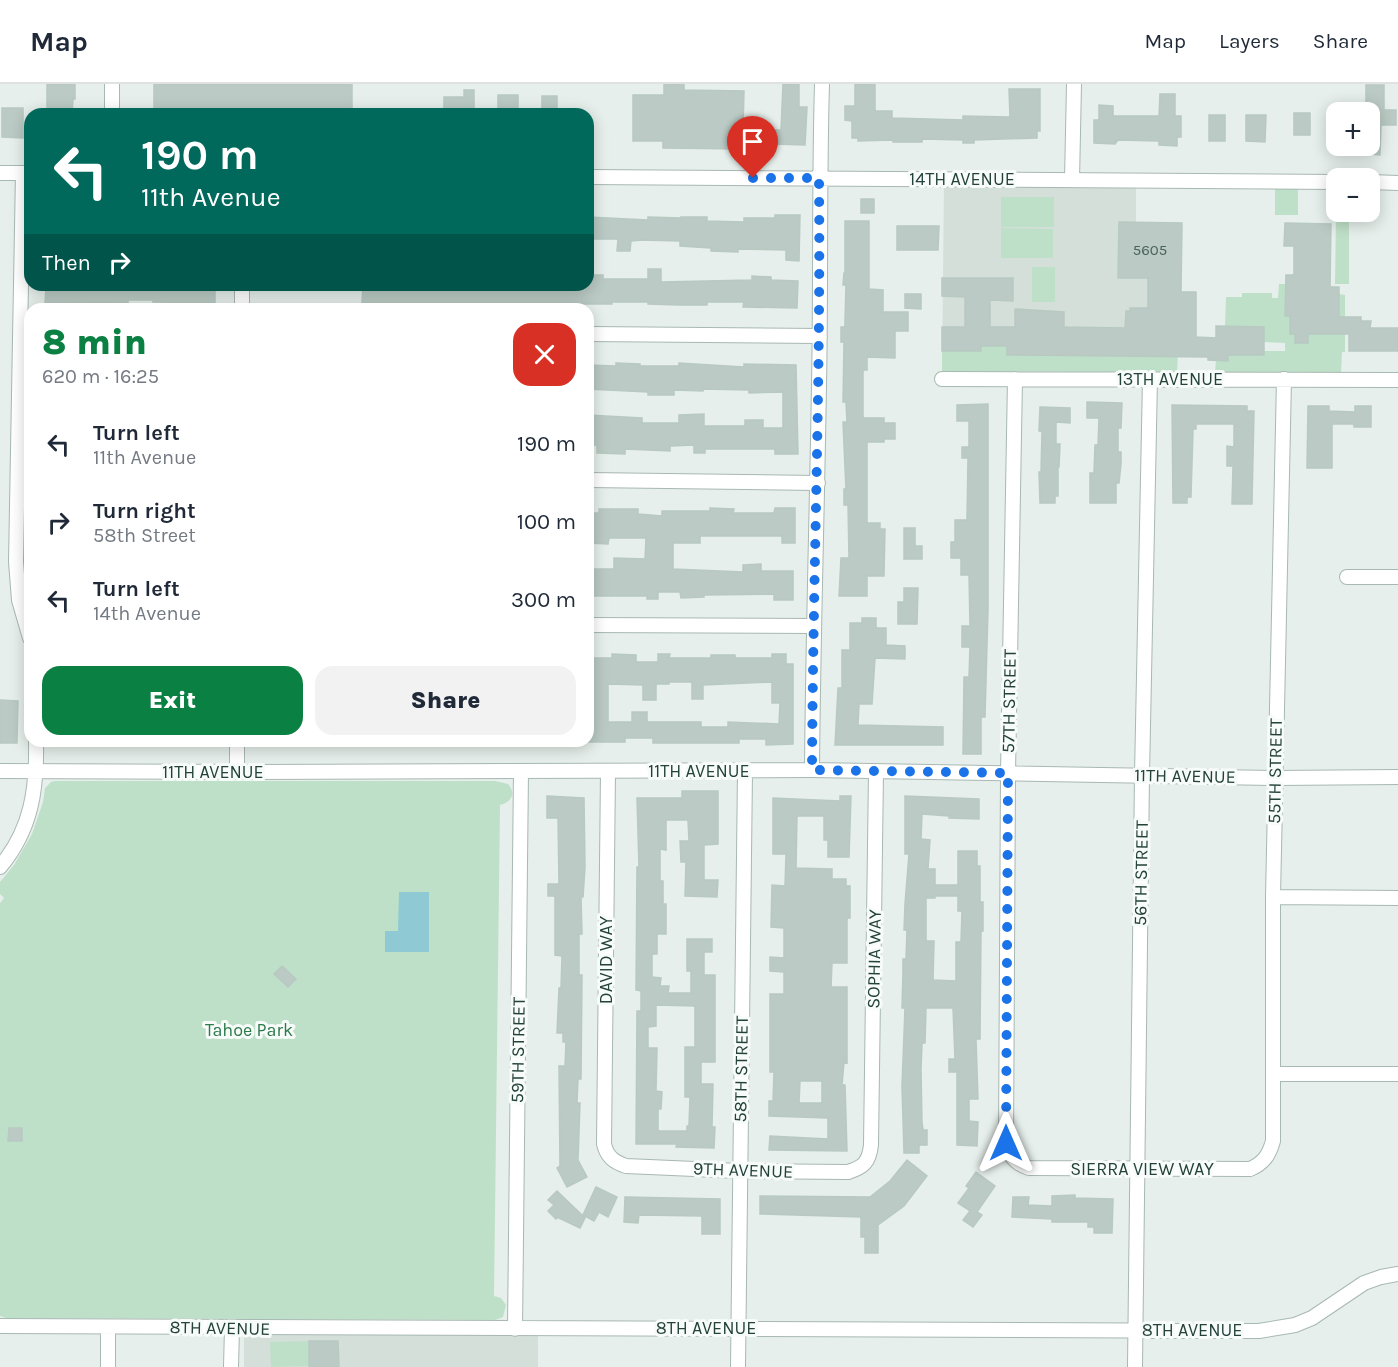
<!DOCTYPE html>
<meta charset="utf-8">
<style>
body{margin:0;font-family:Karla,sans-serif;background:#f2f2f3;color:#1f2937;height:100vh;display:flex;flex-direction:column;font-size:22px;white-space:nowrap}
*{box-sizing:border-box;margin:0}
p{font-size:20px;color:#747a83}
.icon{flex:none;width:33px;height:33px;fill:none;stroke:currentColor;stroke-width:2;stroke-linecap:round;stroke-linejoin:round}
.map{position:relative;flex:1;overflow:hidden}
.drawer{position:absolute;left:24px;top:219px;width:570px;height:444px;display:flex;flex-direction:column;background:#fff;border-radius:18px;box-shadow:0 3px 15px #0003}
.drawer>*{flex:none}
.guide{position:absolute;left:24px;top:24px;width:570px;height:183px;border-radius:18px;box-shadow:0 3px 15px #0003;background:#00695c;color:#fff;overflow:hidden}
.fabs{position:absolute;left:1326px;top:18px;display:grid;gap:12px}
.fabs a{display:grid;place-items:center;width:54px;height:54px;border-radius:12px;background:#fff;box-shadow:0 3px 15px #0003;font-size:30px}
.pin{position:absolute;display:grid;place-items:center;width:51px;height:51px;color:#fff;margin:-62px -26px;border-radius:50% 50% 50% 0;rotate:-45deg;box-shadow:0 0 6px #0007}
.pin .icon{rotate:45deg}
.me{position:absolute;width:66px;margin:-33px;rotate:0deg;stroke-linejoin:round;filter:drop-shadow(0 0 4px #0008)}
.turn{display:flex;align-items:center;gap:21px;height:126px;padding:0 18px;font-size:27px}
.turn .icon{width:78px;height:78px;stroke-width:2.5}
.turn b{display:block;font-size:42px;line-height:51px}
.then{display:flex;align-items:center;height:57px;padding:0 18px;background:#0003;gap:12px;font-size:22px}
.round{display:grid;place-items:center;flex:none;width:63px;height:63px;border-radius:18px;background:#f2f2f3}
.headline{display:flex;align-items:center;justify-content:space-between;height:102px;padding:0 18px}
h1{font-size:36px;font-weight:800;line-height:45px;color:#0b8043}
.action{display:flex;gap:12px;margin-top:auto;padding:12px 18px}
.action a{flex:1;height:69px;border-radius:18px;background:#0b8043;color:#fff;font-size:24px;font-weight:800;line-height:69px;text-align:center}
.action a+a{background:#f2f2f3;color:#1f2937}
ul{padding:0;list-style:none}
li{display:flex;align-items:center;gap:18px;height:78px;padding:0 18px}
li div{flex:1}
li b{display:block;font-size:22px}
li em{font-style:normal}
header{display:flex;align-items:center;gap:36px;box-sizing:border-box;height:84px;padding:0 30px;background:#fff;border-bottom:2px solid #e0e1e3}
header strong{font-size:28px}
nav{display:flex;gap:33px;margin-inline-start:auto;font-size:21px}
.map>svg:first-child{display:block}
</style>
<header>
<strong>Map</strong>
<nav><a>Map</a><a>Layers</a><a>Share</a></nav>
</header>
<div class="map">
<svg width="1398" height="1283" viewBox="0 0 1398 1283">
<rect width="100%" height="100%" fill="#e6efeb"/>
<path fill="#d4dfda" d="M944,95l192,2v41h-17l-1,55 63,1v14h15v26l-5,38 -13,1 -1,22h-235z
M244,1249h294v34h-294z"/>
<path fill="#bfe0c8" d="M1275,103h23v28h-23z
M1330,104h6v24h13v72h-14l1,-68h-7z
M1001,113h53v30h-53z
M1001,144l52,1v29h-52z
M1032,183h23v35h-23z
M1279,200h7l-1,32h5l5,18 13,9v-9l23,-19h8v-21l6,1v57h-3l-1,21 -126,-1 1,-12 12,1v-6h35l1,-4h21v-8l-21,-1v-15l-39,-1 1,-29h16v-4h30v5h6z
M981,261l26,1 1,9 169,2v15l-235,-1v-20h38z
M55,697h440l13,3c9,10 3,18 -8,21l-6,491 7,2 5,7 -3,12 -8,3 -489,-2 -6,-2v-413l4,-5 -4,-4v-12l14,-17 18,-31 11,-32 2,-14 6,-6z
M309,1257v25l-38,1 -1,-25z"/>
<path fill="#8ec9d4" d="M399,808h30v60h-44v-21h13z"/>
<path fill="#bbcac4" stroke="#b8c9c2" stroke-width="1.5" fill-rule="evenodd" d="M47,0h28v15h-2l-1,15h-25z
M154,0h198v30h-198z
M664,0h20v6l60,1 -1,39h38l2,-46h16v23h8l-2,38 -31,-1v4l-32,1 -79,-1v-7h-30v-46h31z
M855,0h20v27h17v7l36,1 35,1v-4l47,1 -1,-28h31v42h-3v7l-63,2v3h-11v-3l-41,-1v3h-29v-2l-35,1v-3h-6v-17l-7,-1v-14h10z
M1366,1h18v25h12v15h-15l-1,30 -10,-1 2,-50h-6z
M464,6h10v23l-30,1v-17h20z
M1160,10h15v22h6v21h-4v9l-18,-1v-4l-41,-1 -3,4 -21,-1v-23h5v-15l14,1v10h46z
M498,11h20v19h-20z
M542,12h15v12h-15z
M2,24h21v30l-21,-1z
M1294,29h16v22h-16z
M1209,31h16v26h-16z
M1246,31h20l-1,27 -19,-1z
M861,115h13v14h-13z
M775,131h25l-1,46 -13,-1v-10l-48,-1v3l-27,-1v-3l-31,-2v-5l-38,-1 -11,1 -1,10h-13l1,-12h-30v-22l60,3v-3l33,1v-1h26v4l37,1v-4h31z
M845,137h24v68l14,1v22h25v19h-13v27l-28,-1v13h-4v48h21v5h11v16h-11v3h-17v81h13v6h5l-1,47h-17v20h-28l2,-38h8l-1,-53h-4v-16l2,1 -3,-68h4l-1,-20h-3l1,-60h-3v-15h4v-7l1,-35h-3l1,-12h1z
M1119,138l63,1 -1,69h15v45l20,1v-12l48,1v28h-36v6l-20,-1v-3l-201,-2v-9h-26v5h-39v-24h23v-30l-23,-1v-18h71v23l-23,-1v27h25v-18l49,3v15l61,1 1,-17h4v-3h18v-30h-30z
M1285,139l46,1 -1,63h9v30h22v4h10l-1,7h28v23h-49v-17h-41v9h-13v-9h-5v-18h-5l1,-41h8v-29h-10z
M897,142h42l-1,24h-41z
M648,185h13v13l91,-2v-4l19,1v3l27,1 -1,27 -54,-1 1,-5h-37v3h-27l-32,-1v-2h-36v2h-51v2l-47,1 -152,-4 1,-18h225l1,-10h14v4h45z
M46,201h134v5h20l1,-5h14v22l-53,-1v-4h-9v-2h-25v5h-17v-2l-66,1z
M905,210h16v15l-16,-1z
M616,279l24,1v2h39v-3l65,4v-3l52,1 2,89h-23v-5h-70v4h-11v-8l-24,1v5l-45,-2v5l-28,-1v-8h-9v-30l54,3v5h37v-8l25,-1v12h41v-6h18v8h20v-36l-34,1v-3l-46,-1v2l-29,-1v5h-26v-3l-60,-3v-24l28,1z
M1087,318l35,1 -1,25h-3v24h3v12l-2,19h-3v20h-26v-30h4l1,-28h3l1,-27h-12z
M988,320v205l-3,108h-4v37h-18l1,-77h5l1,-30h-8v-21h8l-1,-51h-8v-17h-10v-16h4v-22h12l1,-62h-6v-11h7v-26h-12v-16z
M1172,321l75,1v5h7l-2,93h-20l1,-38h-6v-20l7,1v-23h-38v5h-3l-2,68h-4v6h-14z
M1308,322h21v5l26,1v-6h16v21h-17v-3h-22v44h-25z
M1040,323l30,1v15l-14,-1v22h4l-1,23h-1v29h-3v7h-15l-1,-31h2l1,-41h-3z
M710,424l24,1 -1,4h41l1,-5h20v35h-13v-7h-82v7h-27v26l70,3v-7l18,-1v7h32v29h-19v-6l-70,1v2l-23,1 -1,-6h-22v7h-11v-3h-59v-27h26v-11l31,1 1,-21h-37l-1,6 -20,-1v-30h11v-4h39v5l24,2v-5h48z
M904,444h11v18h7v13h-18z
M904,504h14l-1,36h-19v-22h6z
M862,534h14v10h10v17l19,1v13l-30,-1 -3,46h-13l-1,21 85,2v18h-108l3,-57h4v-38h8v-27h12z
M612,570l24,1v7h22v-8h12l-1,4h42v-3h24v3h37v-4h14v10h7v80l-27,1v-6h-27v4h-86v-5h-28v4h-37v-26l5,1v-36h-5v-23h24zM669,598h23v17h11v-14l69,-3v21h8l-1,21 -51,-2v5h-27v-5h-54v-10h-15v10h-24v-38l35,1v15h13v-16h13z
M0,616l18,1 -1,42h-17z
M682,707h36v53l-14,1v35h14l-1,17 -32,-1 1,-34h-5l-1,-21h9l-1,-21h-22v30l-6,-1v32h3v23h3v30h-9v20h-5v23l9,1 -1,8h9l-1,7h23v-22h-4v-32h25v13h-8v23h11v87h-14v22h12l-1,43h3l-1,21 -38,-1 1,-3h-41l1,-133h4v-20l-5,-1 1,-123h2l-2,-69h45zM656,921l39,1v41h-10v50h5l-1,29h-2v5h-29v-22h3l1,-17 -6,-1 1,-43h-9v-21l8,-1z
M547,712l37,2 1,69 -2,30h-2l1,37h-3v41h3l-1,104h-3l-1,24h3l-2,57 9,17 -20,10 -10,-19 3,-2 -1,-100h6l1,-24h-3v-9h-6l2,-45h2l1,-32 -7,-1v-59h-7v-12h11l-1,-66h-11z
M840,712h11l-2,61h-21v-17h-4v-24h-27l-1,52 36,1v10h14v7h4v32h-3v45h-15l-1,24h16v76l-3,-1 -2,23h3l2,66 -78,-1 1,-14 58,3v-21l-59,-2v-15h4l1,-29h-4v-78h14v-22l-14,-1v-14l14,1v-30l-13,-1 1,-42 13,1 1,-32h-13v-56l67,3zM800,997h22v22h-23z
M905,712l74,3v20l-30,-1v-2l-27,-2 -1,25 9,1 -2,29h7v16h23v-34h19v15h3v36h3v29h-2l-1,108h-4l2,60h-9v22l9,1 -1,24 -20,-1v-73h-8v-13h6l-2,-51h-27l-1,35h-3l-1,27 1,52 1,8h4v15h-8v8h-15l-2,-67 3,-78h-3l1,-36v-13h3l1,-29h-3l1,-26 4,-50h-4zM935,812h23v15h4l-1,31h-5v39l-23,-1 1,-39h-8v-43h9z
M282,882l14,13 -8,8 -14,-13z
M9,1044h13v13h-14z
M907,1076l20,16 -23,30 -26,19v28h-13v-16h-4v-20l-101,-3v-18l110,1 20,-16z
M976,1088l19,14 -18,26 5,3 -9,12 -10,-7 7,-9 -12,-8 11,-15 -3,-2z
M596,1103l21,10 -9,20 -9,-5 -5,9 -11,-6z
M557,1107l28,27 -5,10 -23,-11 -1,2 -8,-8 6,-6 -6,-5z
M1075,1111v3l38,1 -1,34h-18v-6h-6v-5h-36v-3l-40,-2 1,-20h16l-1,8 24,1v-10z
M625,1113l95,2v35h-18v-18l-63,-1 -1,8 -14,-1z
M309,1257h29l1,26h-30z"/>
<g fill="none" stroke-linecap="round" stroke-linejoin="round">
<defs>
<path id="minor" d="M112,0v30
M0,89h30
M23,89l-7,389 3,38 11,38
M588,93l748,5
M1072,96l2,-96
M1370,98l28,1
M242,225v-24
M588,250l232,2
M942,295l456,1
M1015,295l-7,394 -2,370c3,14 11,21 23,25l221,1c14,-6 19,-14 23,-28v-244l11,-518
M588,396l230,3
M1347,493h51
M588,541l225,1
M237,657v31
M812,686c1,-129 5,-257 7,-386 2,-100 0,-200 3,-300
M0,687l250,1 562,-2 463,8 123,-1
M608,687l-4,373c3,13 10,18 22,22l114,5 108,1c16,-5 21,-10 23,-27l5,-373
M0,783c32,-38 37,-79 36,-126
M1273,813l125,1
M1273,990h125
M0,1242l1259,5 36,-6 17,-7 52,-35 17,-6 17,-3
M515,1245l6,-558
M108,1283v-39
M231,1283l1,-39
M738,1283l7,-596
M1135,1283l7,-592 8,-396"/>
</defs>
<use href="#minor" stroke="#a8b8b2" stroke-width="16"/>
<use href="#minor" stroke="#fff" stroke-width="14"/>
</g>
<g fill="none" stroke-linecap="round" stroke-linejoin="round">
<path stroke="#1a73e8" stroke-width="10" stroke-dasharray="0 18" d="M753,94h66c2,198 -6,395 -7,592l196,3 -2,370"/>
</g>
<g text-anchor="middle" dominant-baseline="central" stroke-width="6" stroke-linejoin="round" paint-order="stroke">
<g font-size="15" fill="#4a645c">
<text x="1150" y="166">5605</text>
</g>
<g font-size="18" fill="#24423a" stroke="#f7fbf9">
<text x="962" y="95">14TH AVENUE</text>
<text x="1170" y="295">13TH AVENUE</text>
<text transform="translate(1009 617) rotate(-89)">57TH STREET</text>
<text x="699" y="687">11TH AVENUE</text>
<text transform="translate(1275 687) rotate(-89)">55TH STREET</text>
<text x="213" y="688">11TH AVENUE</text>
<text transform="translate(1185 692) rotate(1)">11TH AVENUE</text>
<text transform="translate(1141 789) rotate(-89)">56TH STREET</text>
<text transform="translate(874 875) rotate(-89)">SOPHIA WAY</text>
<text transform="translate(606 876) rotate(-90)">DAVID WAY</text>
<text transform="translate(518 966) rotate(-89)">59TH STREET</text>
<text transform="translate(741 985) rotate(-89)">58TH STREET</text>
<text x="1142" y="1085">SIERRA VIEW WAY</text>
<text transform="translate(743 1086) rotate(2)">9TH AVENUE</text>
<text transform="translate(220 1244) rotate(1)">8TH AVENUE</text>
<text x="706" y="1244">8TH AVENUE</text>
<text x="1192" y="1246">8TH AVENUE</text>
</g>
<g font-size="18" fill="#2d7a4b" stroke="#f7fbf9">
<text x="249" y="946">Tahoe Park</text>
</g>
</g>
</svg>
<div class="fabs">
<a>+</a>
<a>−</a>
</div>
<div class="pin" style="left:753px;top:94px;background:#d93025"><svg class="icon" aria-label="arrive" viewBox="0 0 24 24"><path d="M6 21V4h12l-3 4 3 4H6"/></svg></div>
<svg class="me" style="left:1006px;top:1059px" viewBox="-20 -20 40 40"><path d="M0-17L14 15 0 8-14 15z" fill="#1a73e8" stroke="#fff" stroke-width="4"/></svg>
<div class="guide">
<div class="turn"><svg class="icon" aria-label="left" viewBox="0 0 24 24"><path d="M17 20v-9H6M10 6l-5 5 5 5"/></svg><div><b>190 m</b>11th Avenue</div></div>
<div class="then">Then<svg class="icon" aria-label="right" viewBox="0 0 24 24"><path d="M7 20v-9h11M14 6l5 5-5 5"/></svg></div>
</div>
<section class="drawer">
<div class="headline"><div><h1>8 min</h1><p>620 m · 16:25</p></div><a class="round" style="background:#d93025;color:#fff"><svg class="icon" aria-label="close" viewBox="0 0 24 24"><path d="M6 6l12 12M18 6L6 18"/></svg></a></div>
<ul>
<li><svg class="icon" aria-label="left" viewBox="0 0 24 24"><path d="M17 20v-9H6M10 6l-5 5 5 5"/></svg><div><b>Turn left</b><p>11th Avenue</p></div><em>190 m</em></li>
<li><svg class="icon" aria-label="right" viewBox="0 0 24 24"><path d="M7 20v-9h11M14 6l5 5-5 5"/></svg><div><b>Turn right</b><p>58th Street</p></div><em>100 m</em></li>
<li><svg class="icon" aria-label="left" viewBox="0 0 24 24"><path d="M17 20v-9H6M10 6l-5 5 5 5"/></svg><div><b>Turn left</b><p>14th Avenue</p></div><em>300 m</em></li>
</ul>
<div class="action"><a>Exit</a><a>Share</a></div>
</section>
</div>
